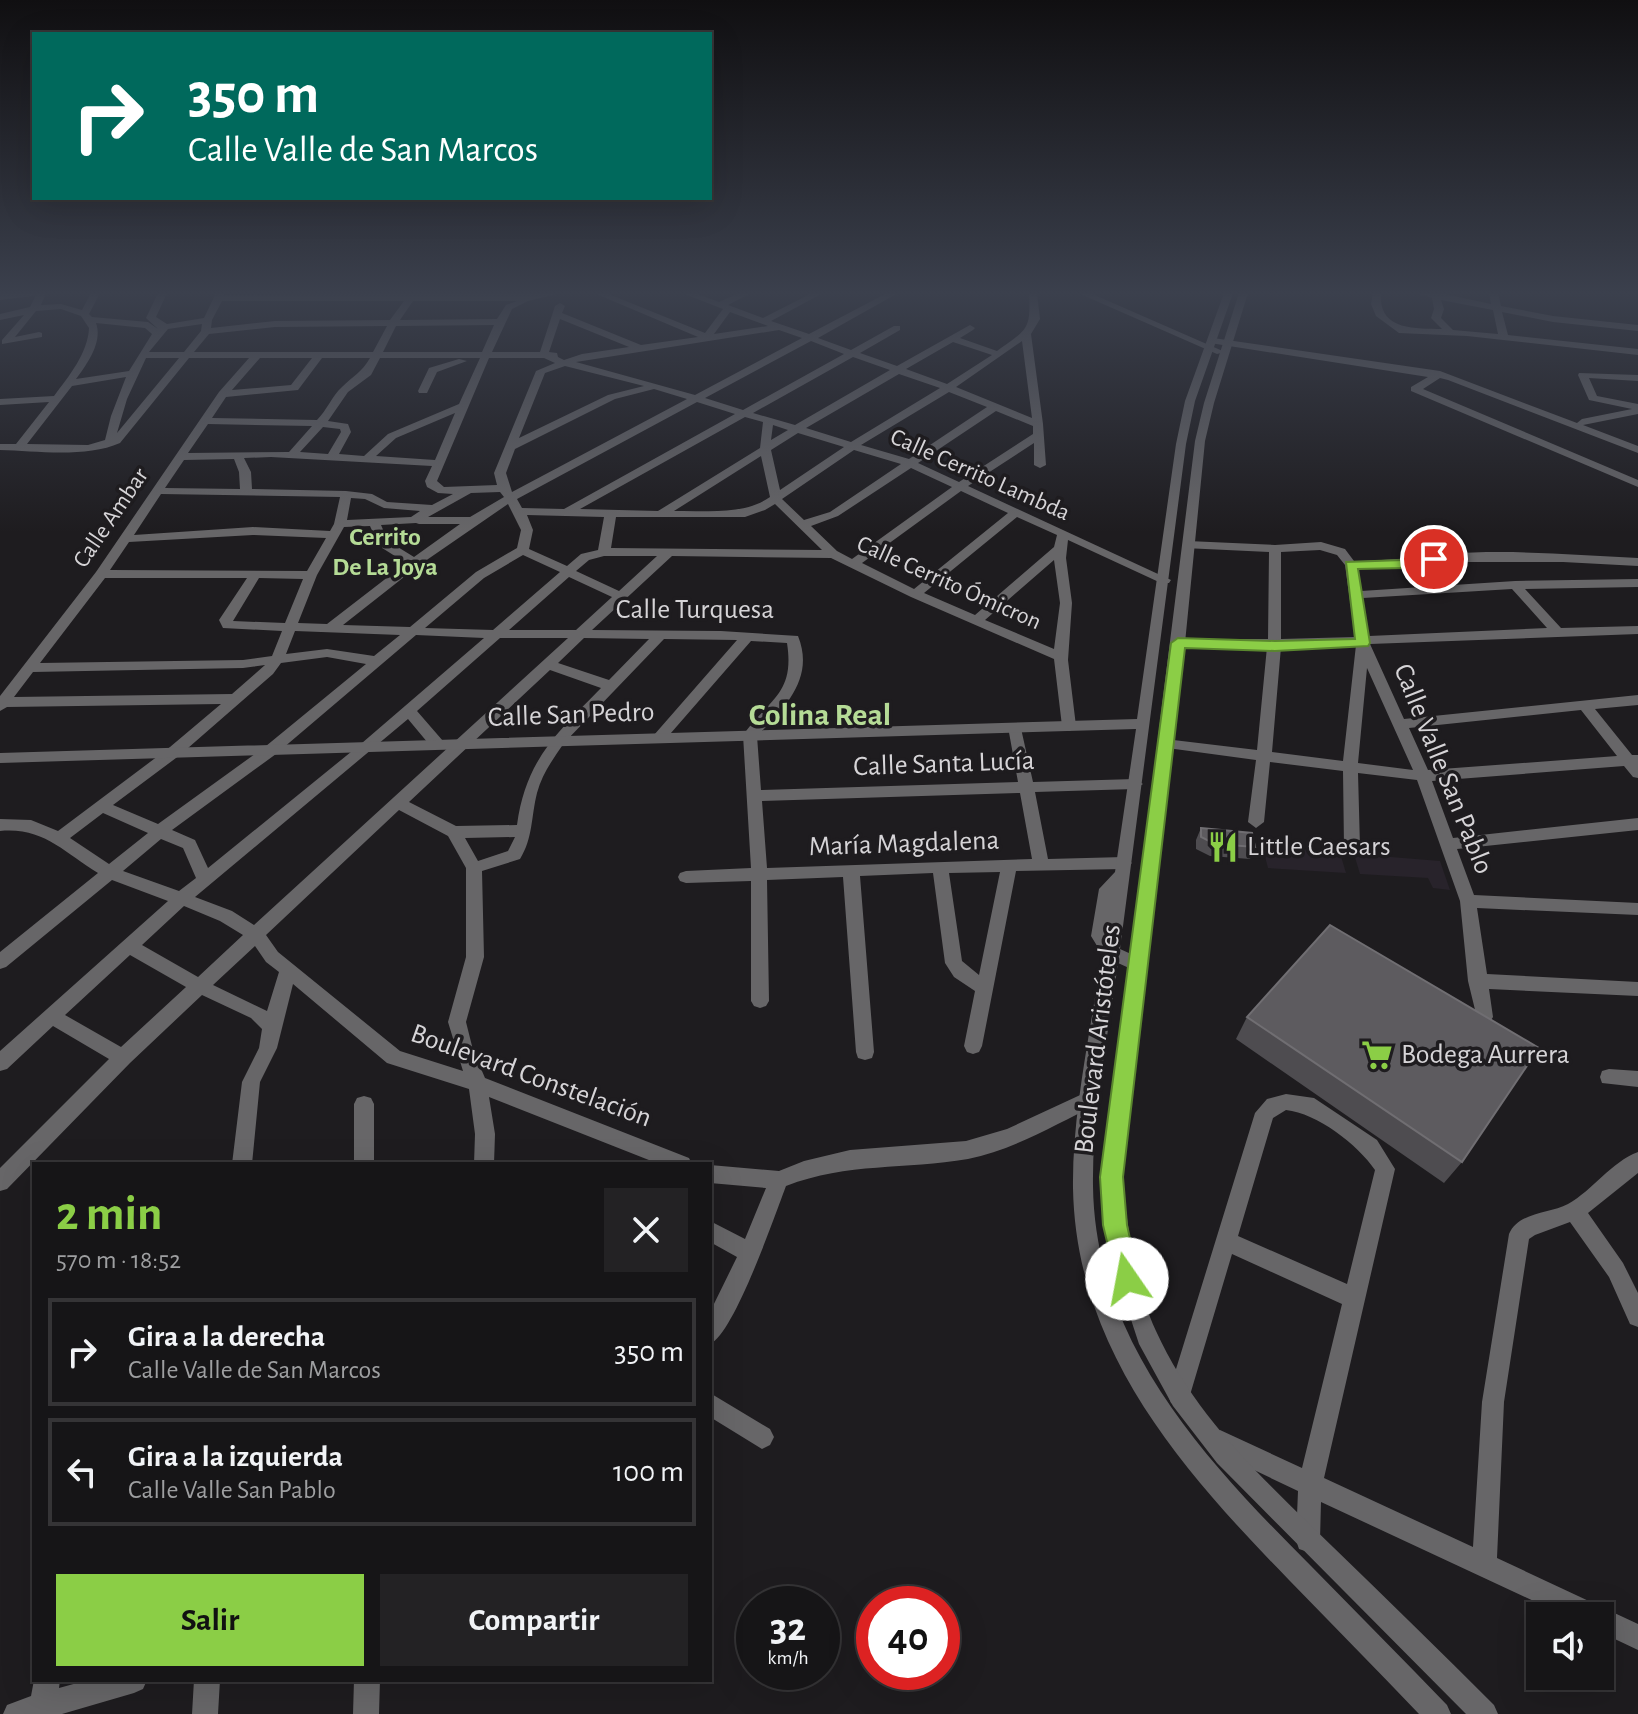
<!DOCTYPE html>
<html lang="es">
<meta charset="utf-8">
<style>
body{margin:0;font-family:"Alegreya Sans",sans-serif;background:#232224;color:#f1f3f6;height:100vh;display:flex;flex-direction:column;font-size:30px;white-space:nowrap}
*{box-sizing:border-box;margin:0}
p{font-size:26px;color:#9e9fa1}
.icon{flex:none;width:44px;height:44px;fill:none;stroke:currentColor;stroke-width:2;stroke-linecap:round;stroke-linejoin:round}
.map{position:relative;flex:1;overflow:hidden}
.panel{position:absolute;left:32px;top:1162px;width:680px;height:520px;display:flex;flex-direction:column;background:#161517;border-radius:0px;box-shadow:0 8px 32px #0002,0 0 0 2px #353436}
.panel>*{flex:none}
.top-card{position:absolute;left:32px;top:32px;width:680px;height:168px;border-radius:0px;box-shadow:0 8px 32px #0002,0 0 0 2px #353436;background:#00695c;color:#fff;overflow:hidden}
.controls{position:absolute;left:1526px;top:1602px;display:grid;gap:16px}
.controls a{display:grid;place-items:center;width:88px;height:88px;border-radius:0px;background:#161517;box-shadow:0 8px 32px #0002,0 0 0 2px #353436;font-size:40px}
.speed{position:absolute;left:736px;top:1586px;display:flex;gap:16px;font-size:40px;font-weight:700;text-align:center}
.speed>*{display:grid;place-content:center;width:104px;height:104px;border-radius:50%;background:#161517;box-shadow:0 8px 32px #0002,0 0 0 2px #353436;line-height:1}
.speed small{font-size:20px;font-weight:400}
.speed .limit{border:12px solid #d22;background:#fff;color:#111}
.pin{position:absolute;display:grid;place-items:center;width:68px;height:68px;color:#fff;margin:-34px;border:4px solid #fff;border-radius:50%;box-shadow:0 2px 8px #0007}
.me{position:absolute;width:88px;margin:-44px;rotate:348deg;stroke-linejoin:round;filter:drop-shadow(0 0 6px #0008)}
.turn{display:flex;align-items:center;gap:28px;height:168px;padding:0 24px;font-size:36px}
.turn .icon{width:104px;height:104px;stroke-width:2.5}
.turn b{display:block;font-size:56px;line-height:68px}
.round{display:grid;place-items:center;flex:none;width:84px;height:84px;border-radius:0px;background:#232224}
.summary{display:flex;align-items:center;justify-content:space-between;height:136px;padding:0 24px}
h1{font-size:48px;font-weight:700;line-height:60px;color:#8bce46}
.cta{display:flex;gap:16px;margin-top:auto;padding:16px 24px}
.cta a{flex:1;height:92px;border-radius:0px;background:#8bce46;color:#111;font-size:32px;font-weight:700;line-height:92px;text-align:center}
.cta a+a{background:#232224;color:#f1f3f6}
ul{padding:0;list-style:none}
li{display:flex;align-items:center;gap:24px;height:108px;margin:0 16px 12px;padding:0 8px;border:4px solid #353436;border-radius:0px}
li div{flex:1}
li b{display:block;font-size:30px}
li em{font-style:normal}
.map>svg:first-child{display:block}
</style>
<div class="map">
<svg width="1638" height="1714" viewBox="0 0 1638 1714">
<rect width="100%" height="100%" fill="#1e1c1f"/>
<path fill="#28232b" d="M1262,845l78,8 6,20 -78,-5z
M1354,854l86,7 10,29 -17,-2 -5,-10 -68,-4z"/>
<g fill="none" stroke-linecap="round" stroke-linejoin="round">
<path fill="#676668" fill-rule="evenodd" d="M37,293l-4,3 -33,4v-6z
M37,293h9l-5,12 20,-1 21,6 9,-17h9l-11,21 3,3 56,5 10,7 -12,-11 12,-25h9l-11,24 11,7 37,-6 12,-25h9l-1,2 337,-2 -33,8 -16,8 -20,43h48l15,-46 5,-3 5,3 -3,7 79,32 57,-8 -104,-44h12l99,40 18,-24 -41,-16h13l24,9 20,-9h12l-23,12 35,13 49,-25h11l-52,28 38,13 78,-41h11l-80,45 33,12 43,-24h6v4l-40,23 37,13 73,-41 5,3 -2,2 -13,8 37,13c30,-22 34,-20 32,-58h8l3,26 -9,15 12,90 3,41 -6,3 -6,-3v-22l-66,43 203,94 -2,3h-8l-93,-43 -2,18 6,45 -4,57 8,66 -2,3 -5,2 -7,-5 -8,-67 -143,-62 -80,-39 -159,-2 -80,74 129,1 77,5c17,42 -13,72 -41,100l4,54 257,-8 -10,-55 2,-3h10l13,58 102,-3 8,5 -8,5 -100,3 13,67 76,-2 8,6 -8,6 -108,2 -34,175 -3,6 -6,2 -6,-2 -3,-6 11,-55 -21,-14 -9,-14 -12,-90 -73,3 14,176 -2,6 -7,2 -7,-2 -2,-6 -13,-175 -76,3 2,121 -3,5 -6,2 -6,-2 -3,-5v-120l-65,2 -6,-2 -2,-4 2,-4 6,-2 65,-3 -8,-133c26,-36 52,-41 44,-92l-36,-2 -87,100h-10l-2,-3 2,-3 83,-95 -73,-1 -100,104c-11,16 -22,31 -27,50 -6,24 -4,45 -17,66l-38,12 2,86 -18,65 7,28 12,28 204,80 3,6h-33l-170,-67 6,37 -1,30h-20l1,-30 -6,-45 -82,-26 -94,-79 -16,64 -17,34 -8,82h-20l10,-82 17,-34 3,-19 -11,-11 -49,-23 -72,68 -123,126 -7,2v-23l109,-109 -56,-33 -46,43 -7,2v-20l168,-150 -56,-21 -106,87 -6,2v-17l98,-79c-35,-21 -54,-46 -98,-42v-12l31,1 27,11 112,-84 51,-43 -214,3 -7,4v-15l96,-124 123,-180 30,-34h-60l-69,85c-34,15 -83,8 -120,7v-6h16l33,-42 -49,3v-6l54,-3c15,-20 34,-43 35,-68l-8,-12 -20,-7 -25,2 -21,26 24,-5 3,1v4l-40,7v-4l22,-25 -24,5v-6l30,-7zM222,301h182l-14,19 -115,1 -64,7 1,-8zM413,301h104l-11,4 -9,14 -97,1zM730,312l38,14 -54,8zM560,319l69,28 -47,7 -18,6 -6,-3 -1,-4 -8,-1zM96,323l49,5 7,6 -23,37 -53,8c11,-15 27,-37 20,-56zM202,324l-1,7 -17,21h-35l19,-23zM494,325l-12,27h-99l13,-26zM387,326l-14,26h-179l15,-18 66,-7zM779,330l23,8 -107,57 -119,-33zM811,341l33,13 -101,56 -38,-12zM1022,341l10,77 -76,-31zM953,342l39,13 -45,29 -41,-15zM853,357l37,13 -95,55 -42,-12zM146,358h33l-62,75 10,-34zM260,358h52l-21,27 -59,5zM322,358h48c-8,14 -17,18 -28,29 -10,9 -15,23 -25,33l-105,-2 14,-21 72,-7zM380,358h100l-21,46 -71,30 -24,22 -25,-2 12,-22 -3,-8 -20,-3 20,-29 23,-17zM489,358h55l11,5 -19,8 -42,102 3,12 -53,2 -7,-6zM565,366l79,20 -36,9 -89,43 26,-65zM899,374l41,14 -89,54 -45,-14zM126,377l-15,39 -6,24 -17,5 -61,-1 45,-58zM654,389l33,10 -175,93 -6,-19 9,-24 100,-50zM949,392l38,15 -78,52 -48,-14zM697,402l38,12 -171,95 -42,-1 -5,-9zM996,411l37,15v8l-74,48 -41,-19zM455,413l-20,47 -59,-4 20,-18zM745,417l18,5 -3,26 -102,63 -78,-2zM208,424l104,2 -23,26 -101,1zM773,425l15,5 -17,10zM323,427l17,2 1,3 -13,22 -28,-2zM798,433l46,14 -64,43 -9,-40zM854,450l47,14 -71,48 -26,8 -22,-21zM761,456l9,41c-28,19 -63,13 -96,14zM271,457l161,9 -7,15 2,6 11,6 15,1 -21,11 -45,-3 -15,-8 -26,-3 -94,-2 -1,-17 -7,-14zM234,459l5,13 1,17 -75,-1 19,-28zM911,468l41,19 -100,72 -15,-8 -26,-25 27,-10zM961,491l47,22 -94,76 -52,-26zM500,492l4,5 -34,20h-42l43,-24zM161,494l179,3 -6,27 -4,7 -77,-4 -119,8zM351,498l14,1 19,9 36,3 -9,6 -64,3zM508,504l13,26 -4,18 -41,24 -66,55 -67,-2 75,-59zM775,504l47,46 -211,-2 5,-31h129l20,-7zM527,515l77,2 -6,33 -17,4 -14,12 -38,-17 4,-19zM1017,517l40,18 -3,12 -79,68 -51,-22zM416,523l3,1h41l-46,33 -26,-16 -7,-16zM370,526l9,20 27,17 -79,61 -29,-1 19,-48 27,-48zM253,535l73,3 -19,33 -197,-1 19,-28zM523,555l37,17 -67,58 -68,-2 59,-50zM604,556h53l-38,35 -43,-20 13,-11zM1054,560l6,43 -6,46 -69,-29zM569,577l43,20 -36,33h-67zM105,578h142l-28,42 4,8 59,3 -10,25 -29,4 -203,3zM259,578l44,1 -18,44 -52,-2zM295,631l105,4 -26,21 -47,-7 -41,5zM416,635l68,3 -122,105 -154,125 -13,-28 -23,-10 104,-76zM500,638h68l-314,287 -22,-14 -37,-14 213,-178 25,30h10l2,-4 -2,-4 -26,-30zM584,638l65,1 -40,41 -51,-17zM327,657l39,7 -100,82 -108,78 -45,-19 67,-50 93,-81 8,-11zM265,665l-33,29 -218,3 19,-25 210,-4zM550,670l51,18c-44,45 -75,71 -84,137l-61,1 -47,-24zM1020,793l12,66 -265,9 -5,-67zM399,810l49,26 18,32v89l-18,65 15,49 -63,-20 -122,-99 -12,-17zM103,813l45,20 -39,31 -39,-26zM515,837l-7,14 -30,10 -13,-23zM161,839l22,9 13,30 -17,13 -56,-20zM1000,872l-21,103 -17,-14 -13,-88zM184,906l36,15 23,14 -45,42 -56,-32zM255,946l11,16 13,10 -12,39 -54,-26zM130,955l56,32 -65,60 -56,-32z
M1078,293h12l135,59 -8,2z
M1373,293h8c-3,38 34,35 61,36l-11,-11 3,-9 -2,-11 -15,-5h23l51,11 -2,-11h9l3,13 52,10 85,9v6l-85,-9 -51,-10 6,23 130,14v6l-171,-19 -68,-3 -23,-17 -5,-12zM1441,300l52,10 5,24 -45,-4 -12,-12 3,-9z
M1213,338l227,33 137,52 5,-4 50,-10 -43,-9 -11,-25 1,-2 59,2v6l-49,-3 8,18 41,8v10l-55,11 55,21v7l-190,-73 -8,-2 -17,11 215,91v7l-227,-96v-4l17,-10 -218,-34v-4z
M459,359l8,2 -30,11 -10,21h-8l-1,-2 11,-23z
M1188,541l87,4 46,-3 24,7 9,12c32,0 62,-4 93,-7 63,-5 128,1 191,4v8l-75,-4h-115l-44,6 -46,1 3,22 154,-10 123,-2v8l-113,2 36,39 77,-2v8l-268,10 34,75 234,-24v10l-43,4 37,46h6v23l-5,-1 -9,-11 -192,15 21,57 185,-20v12l-181,19 17,46 164,8v12l-161,-7 10,66 151,8v14l-149,-7 4,28 -3,5 -6,3 -6,-3 -10,-41 -8,-80 -43,-121 -59,-7 2,74 -8,6 -8,-6 -1,-76 -73,-9 -6,60 -8,6 -8,-6 8,-62 -96,-13 -2,-3 2,-3 5,-2 92,11 10,-103h-89l-7,-4 7,-4h90l1,-87 -85,-4v-6zM1320,550l17,5 8,10 10,72 -74,2v-87zM1512,589l35,39 -178,8 -6,-38zM1356,645l-13,116 -71,-9 9,-105zM1367,668l46,102 -55,-7zM1581,710l36,46 -189,14 -19,-42z
M1609,1069l29,2v16l-36,-4 -2,-6 2,-6z
M1091,1090l7,2 3,6 -3,6c-42,20 -84,46 -130,55 -63,11 -120,3 -182,27 -11,29 -52,148 -76,158v-32l27,-55 -27,-15v-21l35,18 21,-51 -56,-5v-18l69,6 25,-10 46,-11 116,-9 41,-12z
M1286,1094l28,4 63,42 18,29 -71,309 149,69 9,-145 27,-168c9,-22 40,-20 59,-30 25,-14 43,-42 70,-52v21l-50,40 35,50 15,30v34l-8,-3 -21,-47 -39,-55 -35,13 -6,4 -25,163 -7,156 141,66v26l-38,-18v-16h-34l-245,-114 -1,38 -3,9 -9,3 -9,-3 -3,-9 2,-49 -86,-41 -4,-8 4,-8 8,-4 82,38 40,-164 -110,-50 -42,141 -3,8 -8,3 -8,-3 -3,-8 87,-282 12,-14zM1286,1110c31,3 72,35 89,60l-28,114 -109,-48 35,-118z
M364,1096l7,2 3,6v60h-20v-60l3,-6z
M710,1393l60,36 4,8 -4,8 -8,4 -52,-32z
M34,1680h26l-1,8 29,-8h59l-4,9 -9,4 -72,21h-59l4,-9 24,-9z
M194,1680h26l-2,34h-26z
M354,1680h26l-1,34h-26z"/>
<path fill="#676668" fill-rule="evenodd" d="M1224,293h9l-38,108 -9,43 -66,505 11,5 64,-513 9,-38 35,-110h9l-34,110 -9,38 -20,202 -63,534c6,52 12,106 34,154 39,86 110,151 177,216 54,52 108,105 161,158l4,9h-32l-249,-251 -44,-57 -34,-62 -22,-67 -15,-100 27,-209 -11,-5c-10,74 -26,149 -25,223 2,158 114,276 218,380 45,46 91,92 136,139l4,9h-32c-43,-45 -87,-90 -130,-134 -107,-110 -213,-229 -216,-392 -1,-75 18,-159 29,-234l-11,-18 8,-47 16,-17 21,-143 -1136,34v-10l1137,-34 39,-275 9,-43z"/>
</g>
<path fill="#4e4c50" d="M1201,828l54,19 -5,12 -40,-3 -14,-7v-9z
M1247,1017l215,145 -18,21 -208,-144z"/>
<path fill="#5d5b5f" stroke="#706e72" stroke-width="2" d="M1201,828l51,5 3,14 -40,-3 -14,-7z
M1330,925l209,123 -77,114 -215,-145z"/>
<linearGradient id="sky" x2="0" y2="1"><stop stop-color="#100f11"/><stop offset="0.55" stop-color="#3b404d"/><stop offset="1" stop-color="#3b404d" stop-opacity="0"/></linearGradient>
<rect width="1638" height="533" fill="url(#sky)"/>
<path fill="#8bce46" stroke="#5a862e" stroke-width="2" d="M1434,555l5,1v6l-35,6 -46,1 12,74 -2,3 -93,5 -90,-3 -62,529 4,48 12,54 -4,9 -8,3 -9,-3 -15,-63 -3,-48 71,-534 7,-5 97,3 80,-2 -9,-77 58,-2z"/>
<defs>
<symbol id="restaurant-bare" viewBox="-9 -9 18 18"><path d="M-5-6h1v4h1v-4h1v4h1v-4h1v5L-1.5 .5V6h-2V.5L-5-1ZM5-6V6H3V1.5H1.5Q1.5-4 5-6Z" fill="#8bce46" stroke="#1e1c1f" stroke-width="2.5" paint-order="stroke"/></symbol>
<symbol id="supermarket-bare" viewBox="-9 -9 18 18"><path d="M-6-5.5h2.5l.6 2H6L4.5 2H-2.5L-4.4-4H-6ZM-1.5 3.2a1.3 1.3 0 1 0 .1 0ZM3 3.2a1.3 1.3 0 1 0 .1 0Z" fill="#8bce46" stroke="#1e1c1f" stroke-width="2.5" paint-order="stroke"/></symbol>
</defs>
<g fill-rule="evenodd">
<use href="#restaurant-bare" x="1201" y="825" width="44" height="44"/>
<use href="#supermarket-bare" x="1355" y="1033" width="44" height="44"/>
</g>
<g text-anchor="middle" dominant-baseline="central" stroke-width="7" stroke-linejoin="round" paint-order="stroke">
<g font-size="24" fill="#d6d4d7" stroke="#1e1c1f">
<text transform="translate(980 475) rotate(24)">Calle Cerrito Lambda</text>
<text transform="translate(111 518) rotate(-56)">Calle Ambar</text>
<text transform="translate(949 583) rotate(24)">Calle Cerrito Ómicron</text>
</g>
<g font-size="26" font-weight="bold" fill="#b5db96" stroke="#1e1c1f">
<text x="385" y="537">Cerrito<tspan x="385" dy="30">De La Joya</tspan></text>
</g>
<g font-size="28" fill="#d6d4d7" stroke="#1e1c1f">
<text x="695" y="610">Calle Turquesa</text>
<text transform="translate(571 715) rotate(-2)">Calle San Pedro</text>
<text transform="translate(944 764) rotate(-2)">Calle Santa Lucía</text>
<text transform="translate(1443 769) rotate(68)">Calle Valle San Pablo</text>
<text transform="translate(904 844) rotate(-2)">María Magdalena</text>
<text transform="translate(1098 1039) rotate(-83)">Boulevard Aristóteles</text>
<text transform="translate(531 1076) rotate(20)">Boulevard Constelación</text>
</g>
<g font-size="28" fill="#d6d4d7" stroke="#1e1c1f" text-anchor="start">
<text x="1247" y="847">Little Caesars</text>
<text x="1401" y="1055">Bodega Aurrera</text>
</g>
<g font-size="32" font-weight="bold" fill="#b5db96" stroke="#1e1c1f">
<text x="820" y="715">Colina Real</text>
</g>
</g>
</svg>
<div class="controls">
<a><svg class="icon" aria-label="sound" viewBox="0 0 24 24"><path d="M4 9h4l5-4v14l-5-4H4zM17 9q2 3 0 6"/></svg></a>
</div>
<div class="speed"><div>32<small>km/h</small></div><div class="limit">40</div></div>
<div class="pin" style="left:1434px;top:559px;background:#d93025"><svg class="icon" aria-label="arrive" viewBox="0 0 24 24"><path d="M6 21V4h12l-3 4 3 4H6"/></svg></div>
<svg class="me" style="left:1127px;top:1279px" viewBox="-20 -20 40 40"><circle r="19" fill="#fff"/><path d="M0-13L10 11 0 6-10 11z" fill="#8bce46"/></svg>
<div class="top-card">
<div class="turn"><svg class="icon" aria-label="right" viewBox="0 0 24 24"><path d="M7 20v-9h11M14 6l5 5-5 5"/></svg><div><b>350 m</b>Calle Valle de San Marcos</div></div>
</div>
<section class="panel">
<div class="summary"><div><h1>2 min</h1><p>570 m · 18:52</p></div><a class="round"><svg class="icon" aria-label="close" viewBox="0 0 24 24"><path d="M6 6l12 12M18 6L6 18"/></svg></a></div>
<ul>
<li><svg class="icon" aria-label="right" viewBox="0 0 24 24"><path d="M7 20v-9h11M14 6l5 5-5 5"/></svg><div><b>Gira a la derecha</b><p>Calle Valle de San Marcos</p></div><em>350 m</em></li>
<li><svg class="icon" aria-label="left" viewBox="0 0 24 24"><path d="M17 20v-9H6M10 6l-5 5 5 5"/></svg><div><b>Gira a la izquierda</b><p>Calle Valle San Pablo</p></div><em>100 m</em></li>
</ul>
<div class="cta"><a>Salir</a><a>Compartir</a></div>
</section>
</div>
